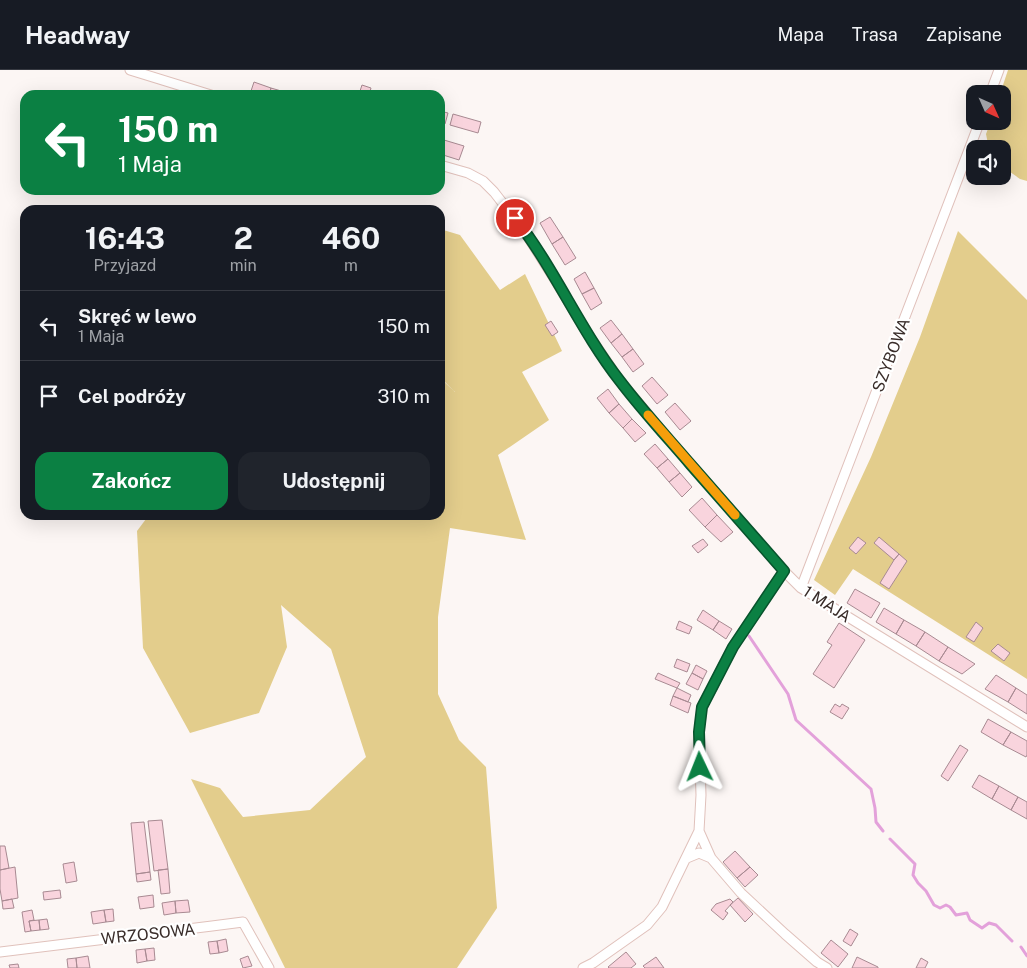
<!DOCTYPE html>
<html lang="pl">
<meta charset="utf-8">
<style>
body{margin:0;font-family:"Public Sans",sans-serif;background:#20242c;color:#f1f3f6;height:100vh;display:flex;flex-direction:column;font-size:19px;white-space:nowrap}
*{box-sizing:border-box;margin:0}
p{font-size:16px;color:#9ea1a6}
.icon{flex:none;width:28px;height:28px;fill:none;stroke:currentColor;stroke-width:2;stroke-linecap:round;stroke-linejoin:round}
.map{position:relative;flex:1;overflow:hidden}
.side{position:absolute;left:20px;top:135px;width:425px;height:315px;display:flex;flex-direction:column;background:#171b24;border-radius:15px;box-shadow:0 5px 20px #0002}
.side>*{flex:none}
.hud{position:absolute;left:20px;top:20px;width:425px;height:105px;border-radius:15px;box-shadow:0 5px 20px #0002;background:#0b8043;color:#fff;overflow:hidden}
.needle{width:32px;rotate:135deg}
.controls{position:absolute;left:966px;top:15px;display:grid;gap:10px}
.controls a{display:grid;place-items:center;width:45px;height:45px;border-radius:10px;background:#171b24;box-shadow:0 5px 20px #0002;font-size:25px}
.pin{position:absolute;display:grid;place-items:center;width:42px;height:42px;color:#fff;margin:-21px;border:2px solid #fff;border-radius:50%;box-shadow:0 1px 5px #0007}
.me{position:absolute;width:55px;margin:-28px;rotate:358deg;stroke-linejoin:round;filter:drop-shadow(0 0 4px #0008)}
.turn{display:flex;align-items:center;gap:18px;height:105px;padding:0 15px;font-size:22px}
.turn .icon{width:65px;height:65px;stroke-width:2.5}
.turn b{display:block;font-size:35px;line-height:42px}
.eta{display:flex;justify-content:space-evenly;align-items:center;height:85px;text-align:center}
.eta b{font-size:30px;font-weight:700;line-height:35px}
.action{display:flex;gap:10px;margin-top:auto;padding:10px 15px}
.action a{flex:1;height:58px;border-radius:15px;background:#0b8043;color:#fff;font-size:20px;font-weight:700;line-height:58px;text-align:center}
.action a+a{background:#20242c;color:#f1f3f6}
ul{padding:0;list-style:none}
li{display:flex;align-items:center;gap:15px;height:70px;padding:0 15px;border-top:1px solid #363941}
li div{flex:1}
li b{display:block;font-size:19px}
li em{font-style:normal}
header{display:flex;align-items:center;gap:30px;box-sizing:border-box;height:70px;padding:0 25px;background:#171b24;border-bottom:1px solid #363941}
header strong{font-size:24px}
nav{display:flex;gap:28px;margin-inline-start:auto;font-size:18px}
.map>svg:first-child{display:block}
</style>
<header>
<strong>Headway</strong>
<nav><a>Mapa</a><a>Trasa</a><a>Zapisane</a></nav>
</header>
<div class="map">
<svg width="1027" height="898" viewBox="0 0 1027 898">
<rect width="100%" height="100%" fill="#fcf6f4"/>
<path fill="#e3cd8c" d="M1008,0h19v111l-7,-2 -17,-12 -1,-18h-13l-3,-15 5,-13h11v-27h-2z
M440,159l20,6 40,55 25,-16 37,77 -40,21 27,48 -51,35 28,85 -76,-12 -12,89v77l21,46 27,27 11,141 -40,60h-172l-94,-189 29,9 23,29 67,-7 56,-53 -35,-108 -50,-44 6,42 -28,66 -69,20 -47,-85 -6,-117 12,-16h291v-137l15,14 -15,-15z
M958,161l69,69v379l-174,-110 -18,26 -21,-15 57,-123 49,-120z"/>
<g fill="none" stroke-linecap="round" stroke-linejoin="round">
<path stroke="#e3a1da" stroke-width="3" d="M749,566l39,58 8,26 75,69 4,19 1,14 7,9
M890,769l25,25 -2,11 5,8 8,8 8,14 6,3 6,-3 4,2 6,8 11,-2 3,7 12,8 7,-5 7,2 16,16
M1021,877l6,9"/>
</g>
<path fill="#f9d4dd" stroke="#a88a92" d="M254,12l17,6 -2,7 -19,-1z
M362,15l9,3 -2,7 -10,-1z
M271,18l17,5v2h-19z
M440,41l8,2 -3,11 -5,-1z
M453,44l28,8 -3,11 -28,-8z
M444,70l20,6 -5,14 -19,-6z
M550,147l13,20 -11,7 -12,-21z
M563,167l13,21 -11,7 -13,-21z
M585,202l9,16 -12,6 -8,-15z
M594,218l8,15 -11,7 -9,-16z
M611,250l11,14 -11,9 -11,-15z
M551,251l7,11 -6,4 -7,-11z
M622,264l11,15 -11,8 -11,-14z
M633,279l11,15 -11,8 -11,-15z
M652,307l16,18 -11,9 -15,-18z
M608,319l11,15 -10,9 -12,-15z
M675,333l16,18 -11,9 -15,-18z
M619,334l13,15 -9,9 -14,-15z
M632,349l14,14 -11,9 -12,-14z
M655,374l13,15 -11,9 -13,-14z
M668,389l12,14 -11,9 -12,-14z
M680,403l12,14 -10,10 -13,-15z
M702,428l15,17 -12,12 -16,-17z
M717,445l16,17 -12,10 -16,-15z
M858,467l8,6 -10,11 -7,-6z
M879,467l20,17 -5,6 -20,-17z
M703,469l5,6 -10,8 -6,-7z
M899,484l8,7 -18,28 -9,-6 14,-23z
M855,519l25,14 -9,15 -24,-15z
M884,538l20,12 -8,14 -20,-12z
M703,540l16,11 -6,9 -16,-10z
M904,550l21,12 -9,14 -20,-12z
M679,551l13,6 -3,7 -13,-5z
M719,551l13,8 -6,10 -13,-9z
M976,552l7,6 -9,14 -8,-5z
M839,553l26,17 -31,48 -21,-14 19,-29 -5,-3z
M925,562l23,15 -9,14 -23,-15z
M998,574l12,9 -6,8 -13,-10z
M948,577l27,17 -13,10 -23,-13z
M677,589l13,5 -3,8 -13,-5z
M696,595l11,6 -4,8 -11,-6z
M658,603l22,10 -3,5 -22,-9z
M692,603l11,6 -5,11 -12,-6z
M996,605l20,13 -8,14 -23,-13z
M677,618l14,7 -3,7 -15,-6z
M1016,618l11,7v19l-19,-12z
M673,626l18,7 -3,10 -18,-8z
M835,634l5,3 2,-3 7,4 -7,11 -12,-7z
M988,649l23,13 -8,13 -22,-13z
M1011,662l16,9v14l-1,2 -23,-12z
M960,675l8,5 -20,31 -7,-5z
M979,705l20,11 -7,13 -20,-12z
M999,716l19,11 -7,13 -19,-11z
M1018,727l9,5v17l-16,-9z
M162,750l6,49 -14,2 -6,-50z
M144,752l6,50 -14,2 -5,-51z
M0,776h5l4,22 -9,2z
M735,781l15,16 -13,11 -14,-16z
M74,792l3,19 -11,2 -3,-19z
M15,797l3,31 -16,3 -2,-12v-19z
M750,797l8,8 -13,12 -8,-9z
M168,799l2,24 -9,1 -3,-24z
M150,802l1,8 -14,2 -1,-8z
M60,820l1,8 -17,2 -1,-8z
M153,825l1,12 -14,2 -2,-12z
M738,828l15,16 -8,8 -15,-17z
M12,829l2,9 -11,1 -1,-8z
M730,829l3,3 -8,9 3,2 -5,7 -12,-10 5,-6z
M188,830l2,12 -14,1 -1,-12z
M175,831l1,12 -12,2 -2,-12z
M113,839l1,12 -8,1 -2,-12z
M32,840l2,10 -5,1 2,10 -6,1 -3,-20z
M104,840l2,12 -13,2 -2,-12z
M47,849l2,10 -9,1 -1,-10z
M39,850l1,10 -9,1 -2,-10z
M850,859l8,5 -7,12 -8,-5z
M226,869l2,12 -9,2 -2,-12z
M831,870l17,14 -10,13 -17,-14z
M217,871l2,12 -9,1 -2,-12z
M154,878l1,12 -8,1 -2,-12z
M145,879l2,12 -10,2 -1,-13z
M626,882l10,12 -5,4h-22l-1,-1z
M88,886l2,12h-13l-1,-10z
M248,886l4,10 -9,2 -3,-9z
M656,887l8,11h-19l-2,-2z
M857,887l21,10v1h-26z
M76,888l1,10h-9l-1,-9z
M921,888l7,4 -3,6h-9z
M18,894l1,4h-9l-1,-3z"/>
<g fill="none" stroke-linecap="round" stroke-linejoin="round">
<defs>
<path id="minor" d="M130,0l81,25
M990,24l9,-24
M440,95l28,8 15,8 11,11 31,40 29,46 32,53 34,50 42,50 122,140 17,17 226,139
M784,501l-51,76 -31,60 -3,25 2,63 -2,36 12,27 30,35 44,41 32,28 10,6
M801,518l179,-467
M687,788l12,-5 12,5
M0,882l212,-26 31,-4 26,46
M583,898l10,-5 54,-38 15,-18 37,-76"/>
</defs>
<use href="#minor" stroke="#e0c1bb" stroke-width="11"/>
<use href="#minor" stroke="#fff" stroke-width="9"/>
</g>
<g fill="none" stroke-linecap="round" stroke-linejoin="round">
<defs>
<path id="route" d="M515,148c40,51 65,112 105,163 22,29 47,56 71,84 31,35 62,71 93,106l-51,76 -31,60 -3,25 1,35"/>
</defs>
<use href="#route" stroke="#07532c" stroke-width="12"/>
<use href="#route" stroke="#0b8043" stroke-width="9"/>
<path stroke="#f59e0b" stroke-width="9" d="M648,345l87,100"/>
</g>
<g text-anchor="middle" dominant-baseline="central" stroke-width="4.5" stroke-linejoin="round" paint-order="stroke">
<g font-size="16" fill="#392d2a" stroke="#fff">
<text transform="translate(891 285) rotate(-69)">SZYBOWA</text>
<text transform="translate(827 534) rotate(33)">1 MAJA</text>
<text transform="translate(148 864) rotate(-6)">WRZOSOWA</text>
</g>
</g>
</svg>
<div class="controls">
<a><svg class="needle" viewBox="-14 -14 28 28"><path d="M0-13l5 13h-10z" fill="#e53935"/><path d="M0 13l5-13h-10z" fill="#9ea1a6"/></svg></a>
<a><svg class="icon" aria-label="sound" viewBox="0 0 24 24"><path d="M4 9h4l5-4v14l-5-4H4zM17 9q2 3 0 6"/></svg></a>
</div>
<div class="pin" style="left:515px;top:148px;background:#d93025"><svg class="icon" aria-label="arrive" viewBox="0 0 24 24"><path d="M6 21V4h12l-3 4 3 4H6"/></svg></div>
<svg class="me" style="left:700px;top:697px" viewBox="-20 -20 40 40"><path d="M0-17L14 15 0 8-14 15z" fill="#0b8043" stroke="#fff" stroke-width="4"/></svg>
<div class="hud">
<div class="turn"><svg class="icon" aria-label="left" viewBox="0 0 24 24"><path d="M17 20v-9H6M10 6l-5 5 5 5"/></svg><div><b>150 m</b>1 Maja</div></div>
</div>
<section class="side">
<div class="eta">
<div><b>16:43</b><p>Przyjazd</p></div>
<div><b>2</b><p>min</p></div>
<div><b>460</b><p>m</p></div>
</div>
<ul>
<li><svg class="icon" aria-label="left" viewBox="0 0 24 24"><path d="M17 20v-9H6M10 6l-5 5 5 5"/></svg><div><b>Skręć w lewo</b><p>1 Maja</p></div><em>150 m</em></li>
<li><svg class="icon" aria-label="arrive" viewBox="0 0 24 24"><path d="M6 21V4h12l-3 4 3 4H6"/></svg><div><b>Cel podróży</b></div><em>310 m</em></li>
</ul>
<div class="action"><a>Zakończ</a><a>Udostępnij</a></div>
</section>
</div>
